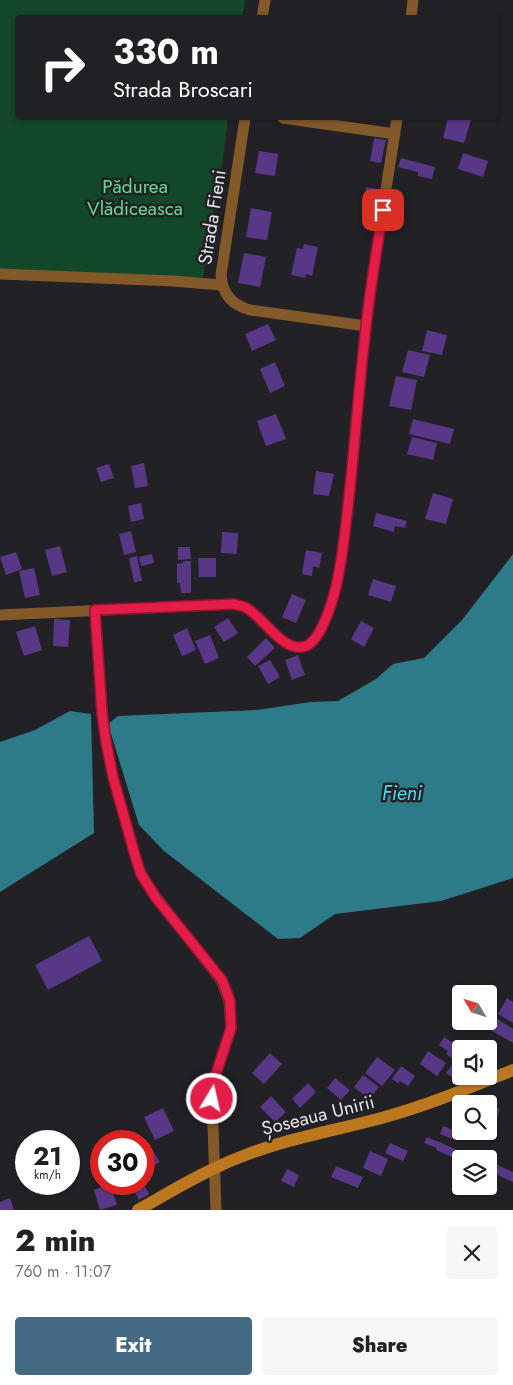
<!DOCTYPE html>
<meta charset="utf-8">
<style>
body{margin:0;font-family:Jost,sans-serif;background:#f6f6f6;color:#202124;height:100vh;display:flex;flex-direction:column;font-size:19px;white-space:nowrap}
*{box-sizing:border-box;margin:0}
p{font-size:16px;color:#757577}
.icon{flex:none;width:28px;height:28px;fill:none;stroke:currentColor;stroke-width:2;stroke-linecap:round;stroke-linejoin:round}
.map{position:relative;height:1210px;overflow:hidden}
.details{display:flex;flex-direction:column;background:#fff;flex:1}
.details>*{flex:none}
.top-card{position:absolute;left:15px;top:15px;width:484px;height:105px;border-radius:5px;box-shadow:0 1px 4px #0004;background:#202124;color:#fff;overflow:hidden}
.needle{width:32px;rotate:308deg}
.buttons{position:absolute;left:452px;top:985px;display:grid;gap:10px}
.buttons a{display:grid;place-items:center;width:45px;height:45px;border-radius:5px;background:#fff;box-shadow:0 1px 4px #0004;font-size:25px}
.speed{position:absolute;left:15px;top:1130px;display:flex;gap:10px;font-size:25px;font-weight:700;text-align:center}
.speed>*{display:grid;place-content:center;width:65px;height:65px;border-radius:50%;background:#fff;box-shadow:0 1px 4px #0004;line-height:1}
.speed small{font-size:12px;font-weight:400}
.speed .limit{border:8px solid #d22;background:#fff;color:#111}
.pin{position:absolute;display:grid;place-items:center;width:42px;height:42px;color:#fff;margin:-21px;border-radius:10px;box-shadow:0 2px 8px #0006}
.me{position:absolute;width:55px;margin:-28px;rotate:9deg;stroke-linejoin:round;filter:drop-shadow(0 0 4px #0008)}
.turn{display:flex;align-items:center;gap:18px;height:105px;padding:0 15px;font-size:22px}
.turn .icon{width:65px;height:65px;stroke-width:2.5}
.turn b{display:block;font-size:35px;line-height:42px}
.round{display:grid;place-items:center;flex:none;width:52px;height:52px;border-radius:5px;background:#f6f6f6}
.headline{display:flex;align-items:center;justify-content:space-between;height:85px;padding:0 15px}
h1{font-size:30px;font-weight:800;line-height:38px}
.primary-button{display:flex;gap:10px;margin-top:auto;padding:10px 15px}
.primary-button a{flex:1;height:58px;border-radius:5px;background:#446982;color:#fff;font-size:20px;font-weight:800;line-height:58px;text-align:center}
.primary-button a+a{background:#f6f6f6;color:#202124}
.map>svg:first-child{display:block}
</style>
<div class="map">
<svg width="513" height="1210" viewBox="0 0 513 1210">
<rect width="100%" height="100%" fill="#222125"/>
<path fill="#124729" d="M0,0h245l-3,17 -224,1v100h210l-6,48 -19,112 -203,-6z"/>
<path fill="#2d7b89" d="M513,554v324l-72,23 -106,13 -35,24 -22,1 -114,-88 -25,-26 -31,-101 10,-8 139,-6 54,-8 27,-1 38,-22 17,-15 31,-6 38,-38z
M70,711l21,3 3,119 -94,59v-150l35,-12z"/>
<path fill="#583786" d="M448,118h14l9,2 -7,23 -21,-5z
M374,138l12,2 -5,23 -11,-2z
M259,151l19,3 -3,22 -20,-3z
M463,153l25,8 -5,16 -25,-8z
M401,158l34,9 -3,12 -14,-3v-4l-20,-5z
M366,187l12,2 -4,24 -12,-3z
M251,208l21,4 -5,28 -21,-3z
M304,244l14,3 -6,29 -6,-2 -1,4 -14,-3 6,-27 6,1z
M244,253l22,4 -6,30 -22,-4z
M268,324l8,16 -24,11 -7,-17z
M427,330l20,5 -5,20 -20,-4z
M408,350l22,5 -6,22 -22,-5z
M275,362l10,24 -15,7 -10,-24z
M396,376l21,4 -6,30 -22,-4z
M276,414l10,25 -20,7 -9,-25z
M413,419l41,10 -4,15 -41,-10z
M412,437l25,6 -4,17 -26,-6z
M144,463l4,23 -13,2 -4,-22z
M109,464l5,14 -13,4 -5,-14z
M316,471l18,3 -5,22 -16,-2z
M433,493l20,6 -7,25 -21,-5z
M141,503l3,16 -13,3 -3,-16z
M376,513l31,8 -2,7 -10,-2 -1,6 -21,-6z
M131,531l5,21 -12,3 -5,-21z
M222,532l16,1 -1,21 -16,-1z
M60,546l7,26 -15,4 -7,-26z
M178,547h12l1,12 -13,1z
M306,550l16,3 -3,15 -6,-2 -1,10 -10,-2z
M16,552l6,17 -16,6 -6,-18z
M152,554l2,9 -13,3 -2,-9z
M137,556l5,25 -8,1 -5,-24z
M198,558h18v19h-17z
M183,561h8v32h-10l-1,-10h-3v-19l6,-1z
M34,568l6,27 -15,3 -6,-27z
M373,579l23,7 -5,16 -23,-7z
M292,594l14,6 -10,23 -14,-6z
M228,618l10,15 -14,9 -10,-15z
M54,619l16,1 -2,27 -15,-1z
M361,621l13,7 -10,19 -13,-8z
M35,626l7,24 -18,6 -8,-24z
M187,628l9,22 -14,6 -9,-21z
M210,635l9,23 -14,6 -10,-23z
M266,638l9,10 -20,18 -8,-9z
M298,655l7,20 -13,5 -7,-20z
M270,660l10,17 -12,7 -10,-18z
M89,936l13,25 -54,29 -13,-25z
M507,998l6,4v21l-15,-9z
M496,1018l17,11v14l-24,-14z
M444,1037l17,11v16l-15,-10 2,-3 -9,-6z
M428,1051l18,12 -9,13 -17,-12z
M270,1053l12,11 -18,20 -12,-11z
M377,1057l18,13 -13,16 -17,-13z
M401,1066l14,10 -7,10 -8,-5 -2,2 -6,-4z
M451,1066l10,7 -3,8 -12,-8z
M363,1075l16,12 -10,12 -15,-12z
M335,1078l15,12 -9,10 -14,-12z
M308,1083l8,9 -16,16 -8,-9z
M271,1096l15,16 -11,10 -15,-15z
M489,1105l11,4 -4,9 -7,-3z
M163,1108l11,23 -19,9 -11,-23z
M489,1123l5,2 -6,14 -11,-4 2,-4h10z
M443,1126l13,5 -4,8 -12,-5z
M427,1137l12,5 39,17h-17v2l-25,-11 1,-2 -13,-5z
M390,1143l18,8 -5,10 -18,-8z
M150,1146l10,16 -11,7 -5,-9v-10z
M370,1151l18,8 -7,17 -18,-8z
M489,1161l24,11v10l-24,-11z
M336,1166l27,11 -5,11 -27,-11z
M287,1169l12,6 -5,12 -13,-6z
M110,1184l7,21 -17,5 -6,-20z
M130,1184h14l5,10 -10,6z
M10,1198l4,12h-14v-8z"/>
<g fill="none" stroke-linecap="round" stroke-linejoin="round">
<path stroke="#835929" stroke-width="11" d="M262,18l3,-18
M411,18l2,-18
M245,118l-24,157c1,19 11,30 29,35l116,16
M283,118l112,16
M0,274l173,7 48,4
M95,610l7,103 4,29 7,35 23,82 5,15 15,23 65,83 8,21 2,27 -17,52 -2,19 4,111
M0,615l234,-11c3,1 7,2 11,3 17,9 39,48 61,39 15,-6 26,-43 30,-59 8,-35 11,-72 15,-109 5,-50 9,-100 15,-150 8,-71 21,-141 31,-210"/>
<path stroke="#bb781e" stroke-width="12" d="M138,1210c34,-19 68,-40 105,-54 45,-18 95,-26 142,-39 44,-12 86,-30 128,-47"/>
</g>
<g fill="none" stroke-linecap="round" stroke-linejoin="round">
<defs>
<path id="route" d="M212,1099l2,-19 17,-52 -1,-27 -8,-21 -66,-82 -15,-24 -5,-15 -23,-82 -7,-35 -4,-29 -7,-103 139,-6c3,1 8,2 11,3 18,9 39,48 61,39 15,-6 26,-43 30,-59 8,-35 11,-73 15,-109 5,-50 9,-101 15,-151 4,-39 11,-78 17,-117"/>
</defs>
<use href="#route" stroke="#92132f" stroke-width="12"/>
<use href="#route" stroke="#e11d48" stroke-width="9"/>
</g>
<g text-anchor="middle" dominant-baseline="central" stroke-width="5" stroke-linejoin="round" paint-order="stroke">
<g font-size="19" fill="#5ede90" stroke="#222125">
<text x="135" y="186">Pădurea<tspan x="135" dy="22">Vlădiceasca</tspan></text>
</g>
<g font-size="19" fill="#e6e5e8" stroke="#222125">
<text transform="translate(212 217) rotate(-81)">Strada Fieni</text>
<text transform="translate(318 1115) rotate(-14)">Șoseaua Unirii</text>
</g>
<g font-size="20" font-style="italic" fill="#46dbf5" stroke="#222125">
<text x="402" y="793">Fieni</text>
</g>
</g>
</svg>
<div class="buttons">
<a><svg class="needle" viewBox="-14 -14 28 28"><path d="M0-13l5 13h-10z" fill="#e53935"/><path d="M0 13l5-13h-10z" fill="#757577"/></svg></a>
<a><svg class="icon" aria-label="sound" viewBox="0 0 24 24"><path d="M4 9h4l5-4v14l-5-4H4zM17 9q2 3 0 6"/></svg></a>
<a><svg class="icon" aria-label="search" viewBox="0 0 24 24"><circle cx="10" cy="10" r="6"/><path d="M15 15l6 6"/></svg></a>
<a><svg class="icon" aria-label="layers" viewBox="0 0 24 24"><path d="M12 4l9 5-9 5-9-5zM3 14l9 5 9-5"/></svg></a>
</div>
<div class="speed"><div>21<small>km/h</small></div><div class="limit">30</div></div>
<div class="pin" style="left:383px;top:210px;background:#d93025"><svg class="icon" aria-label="arrive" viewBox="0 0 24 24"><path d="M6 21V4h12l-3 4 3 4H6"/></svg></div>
<svg class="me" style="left:212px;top:1099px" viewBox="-20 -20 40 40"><circle r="17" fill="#e11d48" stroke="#fff" stroke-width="3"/><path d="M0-11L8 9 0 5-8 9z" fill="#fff"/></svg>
<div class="top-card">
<div class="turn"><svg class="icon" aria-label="right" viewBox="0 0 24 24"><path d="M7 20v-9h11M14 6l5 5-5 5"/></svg><div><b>330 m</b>Strada Broscari</div></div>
</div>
</div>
<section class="details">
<div class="headline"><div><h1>2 min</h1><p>760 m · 11:07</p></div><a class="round"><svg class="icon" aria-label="close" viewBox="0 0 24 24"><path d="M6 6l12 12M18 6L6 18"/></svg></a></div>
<div class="primary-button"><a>Exit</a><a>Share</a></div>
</section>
